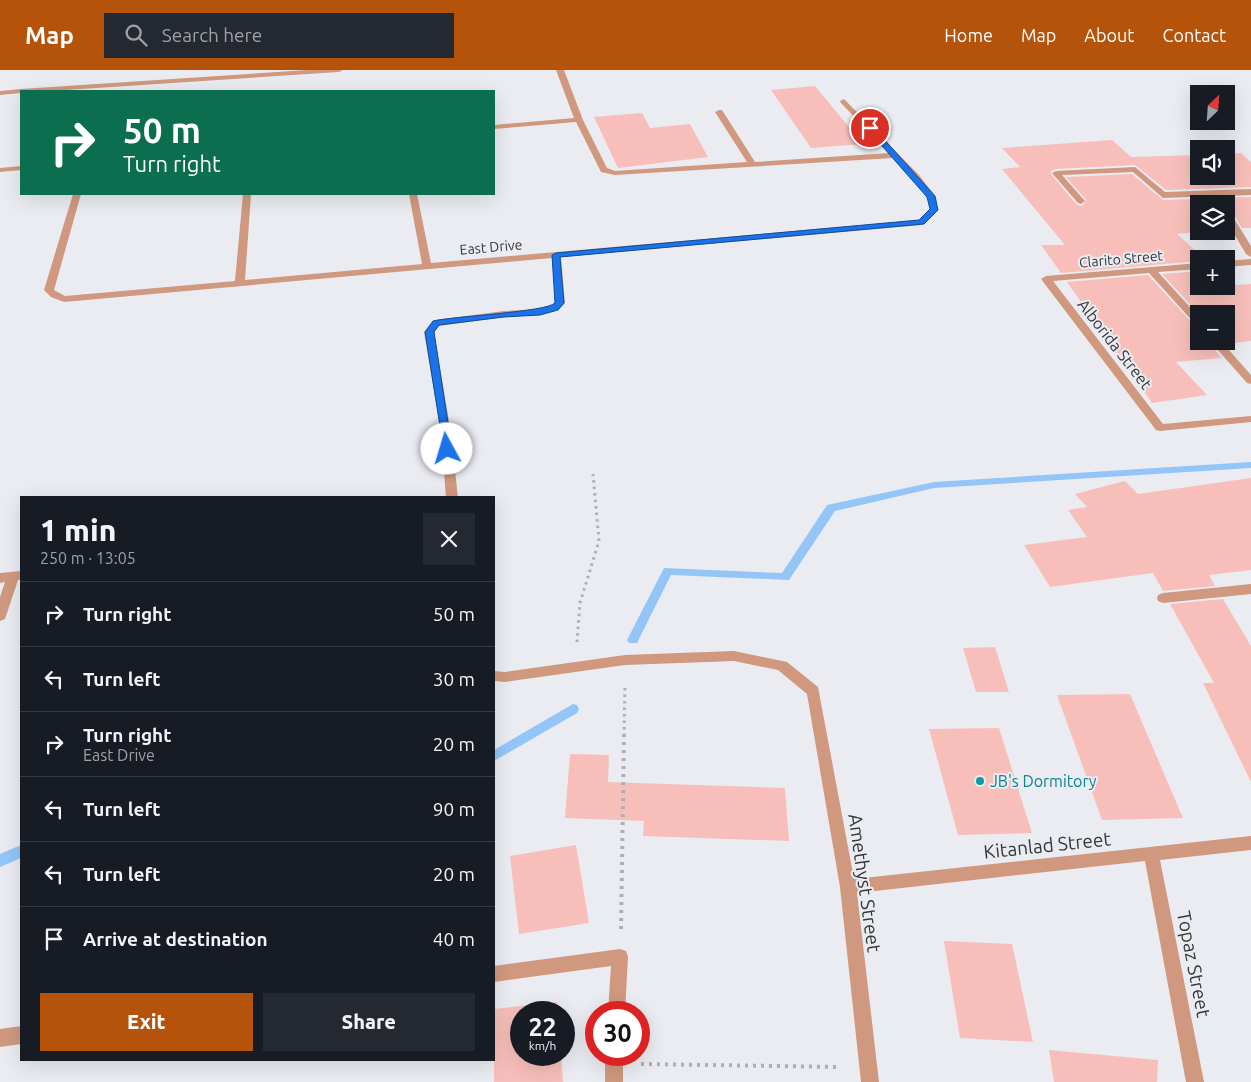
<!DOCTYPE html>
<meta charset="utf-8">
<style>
body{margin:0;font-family:Ubuntu,sans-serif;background:#242831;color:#f1f3f6;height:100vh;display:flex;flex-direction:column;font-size:19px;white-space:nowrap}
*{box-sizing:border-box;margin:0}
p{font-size:16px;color:#9ea1a6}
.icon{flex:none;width:28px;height:28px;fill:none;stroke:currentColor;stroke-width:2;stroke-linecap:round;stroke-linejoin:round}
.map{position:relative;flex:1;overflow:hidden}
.sheet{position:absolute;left:20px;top:426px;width:475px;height:565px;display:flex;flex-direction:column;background:#171b24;border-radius:0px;box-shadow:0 5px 20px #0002}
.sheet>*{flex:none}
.banner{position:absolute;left:20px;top:20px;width:475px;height:105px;border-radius:0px;box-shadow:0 5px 20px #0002;background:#0b6e4f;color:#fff;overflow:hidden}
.needle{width:32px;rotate:25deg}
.fabs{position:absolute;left:1190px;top:15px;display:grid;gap:10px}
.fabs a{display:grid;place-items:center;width:45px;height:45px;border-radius:0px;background:#171b24;box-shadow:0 5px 20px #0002;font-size:25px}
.speed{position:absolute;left:510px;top:931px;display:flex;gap:10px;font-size:25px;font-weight:700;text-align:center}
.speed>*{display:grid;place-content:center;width:65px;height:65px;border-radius:50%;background:#171b24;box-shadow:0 5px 20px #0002;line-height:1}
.speed small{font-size:12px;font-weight:400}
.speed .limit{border:8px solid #d22;background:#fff;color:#111}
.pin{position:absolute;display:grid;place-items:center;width:42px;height:42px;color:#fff;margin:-21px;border:2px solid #fff;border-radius:50%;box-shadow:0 1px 5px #0007}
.me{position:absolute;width:55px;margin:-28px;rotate:354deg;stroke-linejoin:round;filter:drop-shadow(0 0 4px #0008)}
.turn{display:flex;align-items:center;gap:18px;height:105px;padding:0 20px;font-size:22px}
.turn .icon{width:65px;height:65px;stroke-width:2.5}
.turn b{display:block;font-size:35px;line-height:42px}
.round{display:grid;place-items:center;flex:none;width:52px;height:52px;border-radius:0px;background:#242831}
.overview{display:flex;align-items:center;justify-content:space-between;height:85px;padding:0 20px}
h1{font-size:30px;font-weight:800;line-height:38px}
.primary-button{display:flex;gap:10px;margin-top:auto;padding:10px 20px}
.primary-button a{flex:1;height:58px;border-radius:0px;background:#b45309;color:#fff;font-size:20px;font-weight:800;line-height:58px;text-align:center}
.primary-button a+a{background:#242831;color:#f1f3f6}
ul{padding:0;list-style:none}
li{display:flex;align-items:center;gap:15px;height:65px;padding:0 20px;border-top:1px solid #363941}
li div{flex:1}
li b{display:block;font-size:19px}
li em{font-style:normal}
header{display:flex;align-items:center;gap:30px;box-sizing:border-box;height:70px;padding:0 25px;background:#b45309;color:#fff}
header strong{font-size:24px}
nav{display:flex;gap:28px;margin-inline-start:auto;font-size:18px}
.search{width:350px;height:45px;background:#242831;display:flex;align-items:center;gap:12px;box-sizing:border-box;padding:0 18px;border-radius:0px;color:#9ea1a6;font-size:19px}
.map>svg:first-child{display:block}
</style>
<header>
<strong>Map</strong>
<div class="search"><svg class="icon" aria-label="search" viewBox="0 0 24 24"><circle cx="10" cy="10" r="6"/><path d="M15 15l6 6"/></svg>Search here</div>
<nav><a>Home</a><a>Map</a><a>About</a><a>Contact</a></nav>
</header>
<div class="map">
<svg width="1251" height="1012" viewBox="0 0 1251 1012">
<rect width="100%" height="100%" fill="#eaecf2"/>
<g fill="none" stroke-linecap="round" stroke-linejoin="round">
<path fill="#93c6f7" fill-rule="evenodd" d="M1251,392v6l-317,20 -99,23 -46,69 -118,-5 -34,68h-8l-2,-3 37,-72 118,5 45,-68 107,-23z
M573,634l4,1 2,4 -2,4 -83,48v-11z
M21,775v13l-21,9v-13z"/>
</g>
<path fill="#f8bfba" d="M815,16l48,58 -52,4 -40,-58z
M642,43l8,15 40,-4 18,33 -90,11 -24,-51z
M1112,70l19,17 68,-2v21h27v-22l15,-1 10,9v25l-85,3 -31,-25 -79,4 -5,2v3l26,31 5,1 4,-6 -20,-23 66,-3 31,26 88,-3v31h-9l-10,-17 -6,-4v-3h-27v27h7l-29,3 28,25h-6v2l-138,12 -20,-28h24l-63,-76 18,-2 -18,-19z
M1199,201v15h27v-9l10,8 15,-1v57l-25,3 -2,-3h2v-27h-27l-37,-40z
M1148,205l47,51 4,2v13h9l13,17 -45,4 31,33 -55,8 -85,-121z
M1251,408v92l-42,5 6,11 -52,5 -10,-18 -103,14 -26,-42 63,-8 -19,-27 19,-3 -12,-13 50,-13 13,13z
M1223,529l28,47v136l-48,-99h11l-44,-79z
M995,577l14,45h-33l-13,-44z
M1130,624l53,124 -81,2 -45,-125z
M999,658l33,105 -74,2 -29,-106z
M570,684l39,1 -1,27 177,6 4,53 -146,-5 1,-15 -79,-3z
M576,775l13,78 -70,11 -9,-78z
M944,871l68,3 21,98 -73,-4z
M557,932l1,10h-37v43h40l2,27h-69v-73z
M1049,980l109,10 -1,22h-103z"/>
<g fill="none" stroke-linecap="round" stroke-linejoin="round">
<path stroke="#aeafb4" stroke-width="3" stroke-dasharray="2.5 4" stroke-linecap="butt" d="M577,572l3,-39 19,-62 -6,-67
M624,666l1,-51"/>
<path stroke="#aeafb4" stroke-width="4" stroke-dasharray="3 5" stroke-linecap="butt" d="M621,859l3,-194
M641,994l199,3"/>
<path fill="#d0997f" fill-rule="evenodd" d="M307,0h36l-4,2 -288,19h-30v2l-21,2v-4l21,-2z
M556,0h8l19,50 24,48 8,3 132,-9 -32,-50 4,-2h3l33,52 134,-9 -48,-50 -1,-2 4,-2 75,76 16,21 3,14 -17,15 -360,32 4,46 -7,7 -18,5 -36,2 -65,9 -5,6 17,101 7,65h-12l-5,-65 -17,-101 9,-11 3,-1 68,-9 36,-2 12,-3 3,-4 -3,-44 -488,44 -13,-5 -7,-7 29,-96h8l-27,96 11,6 170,-15 8,-87h8l-6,86 177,-16 -13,-70h8l14,69 488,-43 11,-11 -3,-13 -34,-38 -278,17 -14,-3 -25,-50 -82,7v-4l80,-7z
M21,96v4l-21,2v-4z
M1135,97l30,25 86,-3v6l-88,3 -30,-26 -71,3 23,26 -4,3 -3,-1 -26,-30 4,-2z
M1226,139l4,3 21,34v11l-5,-3 -20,-34z
M1251,189v6l-25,2v-6z
M1199,193v6l-41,3 41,45v9l-3,-1 -47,-52 -96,8 110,143 88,-8v6l-91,9 -4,-1 -115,-151 5,-3z
M1210,271h11l30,34v9l-4,-1z
M21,501v8l-3,1 -13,39 -5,2v-24l5,-15 -5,1v-10z
M1251,514v10l-88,9 -5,-2 -1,-3 1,-3 5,-2z
M734,581l53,11 31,25 36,192 397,-43v14l-91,10 44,222h-18l-41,-221 -288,32 22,189h-18l-21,-195 -33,-193 -29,-24 -44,-9 -109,4 -120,17 -11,-1v-10l11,1 120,-17z
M620,879l6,2 2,6 -3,55h-17l3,-46 -117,16v-16z
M21,956v18l-21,3v-18z
M605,985h18v27h-18z"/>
</g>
<path fill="#1a73e8" stroke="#114b97" d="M868,57h5l62,69 3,14 -14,14 -364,33 4,46 -6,7 -18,5 -36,2 -65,8 -5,7 18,117 -1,2h-7l-19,-119 8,-11c22,-5 113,-9 122,-18l-3,-48 4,-2 363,-33 11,-11 -3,-12 -59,-67z"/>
<circle fill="#0f9aa8" stroke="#eaecf2" stroke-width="2" cx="980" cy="711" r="5"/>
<g text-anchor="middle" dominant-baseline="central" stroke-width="4" stroke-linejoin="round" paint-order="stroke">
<g font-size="14" fill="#353638" stroke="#eaecf2">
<text transform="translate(491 177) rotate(-5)">East Drive</text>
<text transform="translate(1121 189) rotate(-5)">Clarito Street</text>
</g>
<g font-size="16" fill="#353638" stroke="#eaecf2">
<text transform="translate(1115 274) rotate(52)">Alborida Street</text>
</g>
<g font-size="16" fill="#0d838f" stroke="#eaecf2" text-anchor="start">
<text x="990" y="711">JB's Dormitory</text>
</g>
<g font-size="19" fill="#353638" stroke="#eaecf2">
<text transform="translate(1047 775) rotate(-6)">Kitanlad Street</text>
<text transform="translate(865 813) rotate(82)">Amethyst Street</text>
<text transform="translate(1194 894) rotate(79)">Topaz Street</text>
</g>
</g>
</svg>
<div class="fabs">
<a><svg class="needle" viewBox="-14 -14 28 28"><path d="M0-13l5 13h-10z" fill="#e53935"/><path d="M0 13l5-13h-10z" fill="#9ea1a6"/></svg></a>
<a><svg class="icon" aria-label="sound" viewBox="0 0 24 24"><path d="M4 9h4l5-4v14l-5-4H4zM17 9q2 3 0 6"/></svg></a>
<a><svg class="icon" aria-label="layers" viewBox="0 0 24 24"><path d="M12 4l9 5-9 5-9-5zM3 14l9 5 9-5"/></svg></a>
<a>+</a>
<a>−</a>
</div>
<div class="speed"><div>22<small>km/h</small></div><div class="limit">30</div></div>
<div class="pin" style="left:870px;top:58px;background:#d93025"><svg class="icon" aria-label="arrive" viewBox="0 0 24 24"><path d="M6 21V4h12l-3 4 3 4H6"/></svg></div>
<svg class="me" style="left:447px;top:379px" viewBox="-20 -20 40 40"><circle r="19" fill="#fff"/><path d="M0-13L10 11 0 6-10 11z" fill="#1a73e8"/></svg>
<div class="banner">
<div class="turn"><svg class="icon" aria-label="right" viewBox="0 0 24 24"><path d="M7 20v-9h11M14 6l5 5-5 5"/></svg><div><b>50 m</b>Turn right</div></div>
</div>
<section class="sheet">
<div class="overview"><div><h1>1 min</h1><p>250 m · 13:05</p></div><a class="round"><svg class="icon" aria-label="close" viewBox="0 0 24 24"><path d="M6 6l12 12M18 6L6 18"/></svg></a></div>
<ul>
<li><svg class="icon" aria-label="right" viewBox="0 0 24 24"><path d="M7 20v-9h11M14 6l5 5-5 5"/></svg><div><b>Turn right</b></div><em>50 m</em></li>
<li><svg class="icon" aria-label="left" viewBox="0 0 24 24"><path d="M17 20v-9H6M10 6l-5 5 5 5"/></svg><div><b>Turn left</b></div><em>30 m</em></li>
<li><svg class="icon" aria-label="right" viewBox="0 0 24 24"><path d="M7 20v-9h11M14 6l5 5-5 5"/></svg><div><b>Turn right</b><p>East Drive</p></div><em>20 m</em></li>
<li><svg class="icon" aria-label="left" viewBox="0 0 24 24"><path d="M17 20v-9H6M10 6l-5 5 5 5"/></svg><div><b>Turn left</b></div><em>90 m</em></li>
<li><svg class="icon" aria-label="left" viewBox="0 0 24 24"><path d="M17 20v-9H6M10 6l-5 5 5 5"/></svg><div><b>Turn left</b></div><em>20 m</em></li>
<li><svg class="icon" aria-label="arrive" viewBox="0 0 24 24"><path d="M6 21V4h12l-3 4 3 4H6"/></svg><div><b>Arrive at destination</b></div><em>40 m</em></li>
</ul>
<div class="primary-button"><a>Exit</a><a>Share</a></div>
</section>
</div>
